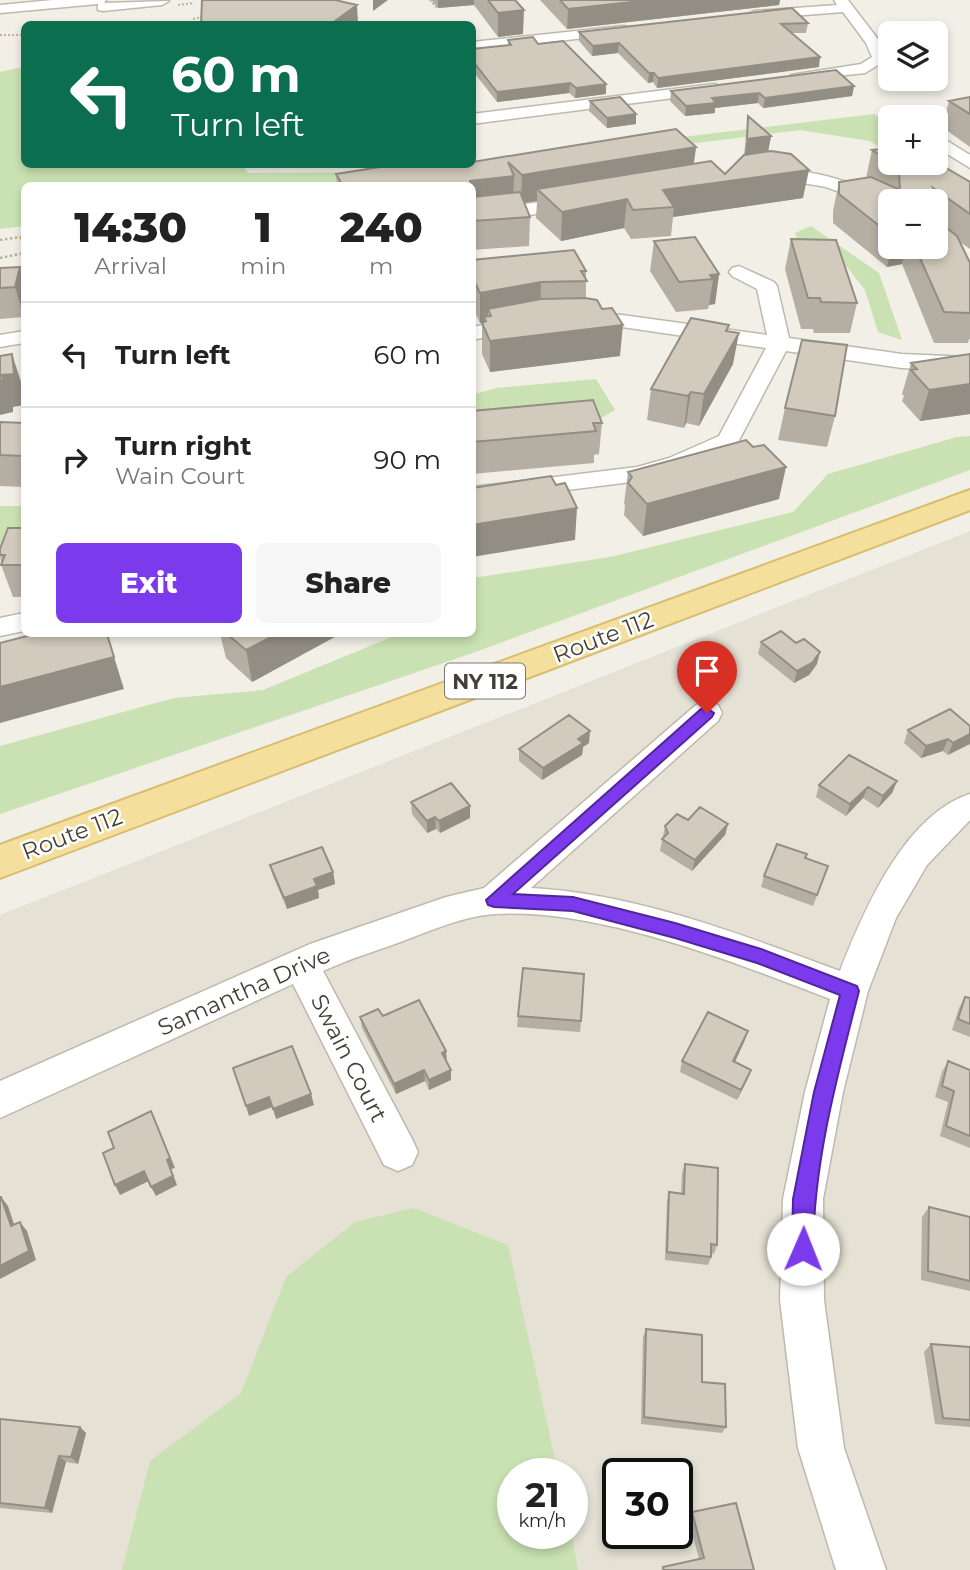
<!DOCTYPE html>
<meta charset="utf-8">
<style>
body{margin:0;font-family:Montserrat,sans-serif;background:#f6f6f6;color:#222;height:100vh;display:flex;flex-direction:column;font-size:26px;white-space:nowrap}
*{box-sizing:border-box;margin:0}
p{font-size:23px;color:#767676}
.icon{flex:none;width:38px;height:38px;fill:none;stroke:currentColor;stroke-width:2;stroke-linecap:round;stroke-linejoin:round}
.map{position:relative;flex:1;overflow:hidden}
.details{position:absolute;left:21px;top:182px;width:455px;height:455px;display:flex;flex-direction:column;background:#fff;border-radius:10px;box-shadow:0 4px 10px #0003}
.details>*{flex:none}
.banner{position:absolute;left:21px;top:21px;width:455px;height:147px;border-radius:10px;box-shadow:0 4px 10px #0003;background:#0b6e4f;color:#fff;overflow:hidden}
.buttons{position:absolute;left:878px;top:21px;display:grid;gap:14px}
.buttons a{display:grid;place-items:center;width:70px;height:70px;border-radius:10px;background:#fff;box-shadow:0 4px 10px #0003;font-size:35px}
.speed{position:absolute;left:497px;top:1458px;display:flex;gap:14px;font-size:35px;font-weight:700;text-align:center}
.speed>*{display:grid;place-content:center;width:91px;height:91px;border-radius:50%;background:#fff;box-shadow:0 4px 10px #0003;line-height:1}
.speed small{font-size:18px;font-weight:400}
.speed .limit{border:4px solid #111;border-radius:10px;background:#fff;color:#111}
.pin{position:absolute;display:grid;place-items:center;width:60px;height:60px;color:#fff;margin:-72px -30px;border-radius:50% 50% 50% 0;rotate:-45deg;box-shadow:0 0 7px #0007}
.pin .icon{rotate:45deg}
.me{position:absolute;width:77px;margin:-38px;rotate:1deg;stroke-linejoin:round;filter:drop-shadow(0 0 5px #0008)}
.turn{display:flex;align-items:center;gap:24px;height:147px;padding:0 35px;font-size:32px}
.turn .icon{width:91px;height:91px;stroke-width:2.5}
.turn b{display:block;font-size:49px;line-height:60px}
.eta{display:flex;justify-content:space-evenly;align-items:center;height:119px;text-align:center}
.eta b{font-size:42px;font-weight:800;line-height:49px}
.button{display:flex;gap:14px;margin-top:auto;padding:14px 35px}
.button a{flex:1;height:80px;border-radius:10px;background:#7c3aed;color:#fff;font-size:28px;font-weight:800;line-height:80px;text-align:center}
.button a+a{background:#f6f6f6;color:#222}
ul{padding:0;list-style:none}
li{display:flex;align-items:center;gap:21px;height:105px;padding:0 35px;border-top:2px solid #e0e0e0}
li div{flex:1}
li b{display:block;font-size:26px}
li em{font-style:normal}
.map>svg:first-child{display:block}
</style>
<div class="map">
<svg width="970" height="1570" viewBox="0 0 970 1570">
<rect width="100%" height="100%" fill="#f1efe6"/>
<path fill="#e5e1d5" fill-rule="evenodd" d="M970,531v1039h-970v-655zM513,1474h59v59h-59zM618,1474h59v59h-59z"/>
<path fill="#cae2b3" d="M24,67v97h218l6,9 138,-1 86,-8 1,-2 401,-48 17,12v28l-21,-13 -70,-11 -438,55 -338,1v40l-24,3v-157z
M811,226l68,47 23,67 -24,-8 -13,-42 -18,-23 -45,-16 -7,-18z
M596,379l19,31 -24,14 -118,5 -1,-34 24,-7z
M970,436v34l-503,185 -467,159v-68l174,-48 89,-8 136,-56h73l1,-56 137,-21 183,-45 35,-38 129,-37z
M0,506h24v49l-24,3z
M414,1208l94,37 50,228 -45,1v59h58l7,37h-456l28,-109 91,-68 45,-116 69,-55z"/>
<g fill="none" stroke-linecap="round" stroke-linejoin="round">
<defs>
<path id="minor" d="M53,0h53l-2,3 65,-2 -7,4 -59,6 -5,-1v-6l-98,9v-8z
M834,0h14l32,42 8,17 -23,14 -74,8 -2,-3 2,-3 70,-11 11,-7 -6,-14 -23,-31 -89,7 -7,-4 7,-4 83,-6z
M623,26l5,1 2,3 -2,3 -156,18v-9z
M714,84l6,2 2,3 -2,3 -248,32v-10z
M936,134l34,21v13l-34,-21z
M768,167c43,4 86,12 123,36v14l-35,-19 -30,-11 -64,-11 -3,-4 3,-4z
M578,197l7,2 2,4 -2,4 -113,16v-12z
M739,266l35,16 3,4 12,52 113,16 68,3v14l-68,-3 -116,-17 -50,95 -49,22 -48,13 -167,21v-15l165,-20 32,-9 50,-22 47,-88 -144,-21 -46,-2 -7,-2 -4,-4 4,-4 7,-2 46,2 145,20 -10,-46 -25,-13 -3,-4 3,-4z
M524,318l7,2 4,4 -4,4 -59,12v-13z
M24,331v12l-24,4v-12z
M24,613v18l-24,5v-18z
M707,702l11,3 4,8 -4,8 -187,167c103,5 212,47 309,83 23,-59 64,-156 130,-177v26l-43,45 -31,53 -28,73 -25,101 -20,107 1,101 20,148 42,122h-50l-38,-122 -18,-148 3,-101 22,-107 25,-93c-96,-37 -232,-91 -335,-85 -31,2 -63,16 -92,27 -27,10 -54,18 -80,30l89,168 6,13 -6,13 -14,6 -14,-6 -91,-181 -293,134v-37l310,-137 136,-47 38,-9 212,-183z"/>
<path id="major" d="M970,490v20l-970,368v-33z"/>
</defs>
<use href="#minor" stroke="#bfb9ad" stroke-width="3"/>
<use href="#major" stroke="#d7bd6f" stroke-width="4"/>
<path stroke="#bcb29d" stroke-width="2" stroke-dasharray="2 2" stroke-linecap="butt" d="M430,0l7,8
M178,5l16,-2
M193,19l13,-3
M0,35h24"/>
<path stroke="#bcb29d" stroke-width="2.5" stroke-dasharray="2.5 2.5" stroke-linecap="butt" d="M0,240l20,-3 4,4
M0,258l24,-5"/>
<use href="#minor" fill="#fff" fill-rule="evenodd"/>
<use href="#major" fill="#f4df9d" fill-rule="evenodd"/>
</g>
<path fill="#b5afa3" fill-rule="evenodd" d="M431,0h84l8,34 -25,3 -24,-32 -36,3z
M540,0h240l-1,5 -212,24z
M808,23l-2,10h-14l27,34 -162,21 -4,-6 -5,1 -30,-30 -26,3 -13,-15v-9z
M508,40l30,4 68,40v10l-31,4 -6,-5 -72,9 -25,-32v-21l36,-4z
M854,86l-2,10 -89,12 -5,-5 -43,5v5l-30,3 -15,-15 1,-10z
M970,97v50l-28,-20 7,-26z
M590,101l46,13v10l-29,4 -18,-17z
M748,116l23,20 -3,15 35,47 -130,19 -2,19 -40,3 -7,-11 -63,13 -25,-23 1,-17 -13,2 6,14 -1,29 -57,4v-64h-135l-1,-12 360,-27 -2,16 31,11 19,-19z
M891,148v15h45l34,19v67l-10,-7 10,21v76h-1l-1,4h-34l-32,-79 -15,3 -54,-44v-12l6,-29 27,-4 6,-28zM891,201l45,46h-45z
M791,239l66,64 -7,30h-36l-1,-4h-12l-16,-60z
M654,241l65,33 -4,30 -6,1 -1,4 -32,3 -26,-41z
M472,260l114,11v27l34,58 -130,16 -8,-18v-31l2,-1 -4,1 -8,-17z
M20,267l4,50 -24,2v-51z
M729,325l-1,6 5,33 -34,62 -13,-3 -2,5 -37,-8 4,-31z
M970,354v60l-50,7 -18,-20 2,-5 -2,-2 9,-31z
M785,408l50,8 -8,31 -49,-7z
M472,411l130,12 -3,31 -5,1v8l-122,11z
M0,422l24,1v64l-24,-1z
M628,472l151,27 -136,37 -19,-21 1,-10 -1,-1z
M24,528v69h-11l-12,-32 -1,-16z
M220,634h120l-88,48 -26,-24z
M761,642l56,22 -8,11 -15,8 -36,-29z
M970,726l-22,29 -5,-4 -22,7 -17,-15 4,-13z
M589,743l-6,4 -1,8 -40,25 -23,-19v-12z
M897,781l-5,12 -14,15 -15,-10 -17,18 -30,-19 3,-12z
M411,802l59,4v12l-30,15 -4,-4 -9,4 -15,-19z
M688,820l40,4 -3,11 -33,36 -32,-20 5,-25z
M806,858l22,8 -15,40 -52,-19 3,-11z
M270,865l63,7 2,12 -17,6 1,8 -32,11 -14,-33z
M965,997l5,1v39l-18,-7 7,-22z
M383,1016l64,46 4,18 -22,10 -4,-9 -29,13 -34,-66 -2,-11z
M518,1016l63,5 -1,11 -63,-5z
M748,1031l-4,11 -9,20 12,18 -10,20 -57,-28 2,-11z
M948,1061l22,9v78l-30,-12 8,-34 -13,-5 7,-25z
M685,1164l32,81 -3,9 -3,-1v4l-3,8 -43,-5 2,-59 2,-9 12,1 1,-20z
M929,1207l41,10v74l-49,-11 1,-63z
M646,1329l56,53 24,45 -4,6 -81,-9 2,-87z
M931,1344l39,3v80l-35,-3 -11,-72z
M0,1419l80,8 6,6 -8,31 -12,-2 -14,51 -52,-5z
M692,1512l62,58h-93l2,-3 36,-8 -11,-42z"/>
<path fill="#938e84" d="M373,0h15l-15,11z
M438,0h36v5l-36,3z
M650,0h130l-1,5 -212,24 1,-20z
M357,5l1,18 -2,1h-25z
M524,10l-1,24 -25,3v-24z
M619,43l-1,10 -26,3 1,-10z
M820,57l-1,10 -162,21 1,-10z
M649,73h5l-1,9 -5,1z
M570,83l-1,10 -72,9v-10z
M606,84v10l-31,4 1,-10z
M854,86l-2,10 -89,12 2,-10z
M759,93l-1,10 -43,5v5l-30,3 1,-10 26,-8z
M636,114v10l-29,4v-10z
M771,136l-5,27 -23,4 4,-28z
M696,147l-4,28 -155,14v12l-16,2 1,-28z
M809,170l-6,28 -130,19 1,-10 -11,-17z
M514,176l-1,28 -41,5v-23h-2v-5z
M627,199l-3,29 -63,13 1,-29z
M892,247h14l-4,17 -15,3z
M20,267l4,14v36l-9,-30z
M719,274l-4,30 -6,1 4,-26 -3,-4z
M541,282l-1,30 -49,4 -3,-7v13l-4,-5v5l-4,1v-30z
M623,325l-3,31 -130,16v-31z
M739,333l-6,31 -34,62 5,-32z
M12,354l10,31 2,20 -11,2v5l-13,3v-34z
M970,384v30l-50,7 9,-31z
M691,392l-5,31 -2,5 4,-32z
M786,467l-7,32 -136,37 4,-32z
M577,508l-2,32 -103,17v-32z
M277,634h63l-88,48 -6,-32z
M820,652l-3,12 -8,11 -15,8 3,-12z
M114,657l10,32 -124,34v-36z
M590,731l-1,12 -6,4 -1,8 -40,25 1,-12 35,-29z
M970,734v10l-22,11 5,-12z
M948,739l-5,12 -22,7 5,-12z
M897,781l-5,12 -14,15 5,-12z
M868,787l-5,11 -17,18 4,-12z
M470,806v12l-30,15 -1,-12z
M435,817l1,12 -9,4v-12z
M728,824l-3,11 -33,36 3,-11z
M333,872l2,12 -17,6 1,8 -32,11 -3,-11 30,-19z
M748,1031l-4,11 -14,30 3,-11z
M446,1051l1,11 -5,-9z
M424,1070l1,11 -29,13 -2,-10z
M451,1070v10l-22,10v-10z
M751,1070l-4,10 -10,20 4,-10z
M311,1094l3,11 -38,14 -3,-10z
M269,1097l3,10 -23,9 -3,-10z
M156,1122l19,46 -4,1 6,16 -21,11 -5,-9 16,-27z
M144,1171l5,10 -29,14 -5,-10z
M1,1197l7,9 10,30 -7,-10z
M20,1222l7,9 9,29 -36,19v-13z
M80,1427l6,6 -8,31 -7,-7z
M59,1456l7,6 -14,51 -7,-5z"/>
<path fill="#d2cbbd" stroke="#938e84" stroke-width="2" d="M202,0h133l22,5 -26,19h-130z
M488,0h27l9,10 -26,3z
M560,0h90l-82,9z
M792,8l16,15 -27,1 39,33 -162,21 -4,-5h-5l-30,-30 -26,3 -14,-14z
M533,37l5,7 25,-3 43,43 -30,4 -6,-5 -73,9 -25,-32v-11l39,-4 -3,-5z
M836,70l18,16 -89,12 -6,-5 -47,5 4,5 -30,3 -15,-15z
M620,97l16,17 -29,4 -17,-17z
M970,97v17l-21,-13z
M748,116l23,20 -24,3z
M676,129l20,18 -174,28 -14,-13 6,14 -44,5v5h-127l-7,-12 63,-10h48l1,2 8,-2h16v-2z
M891,148v14l-19,-12z
M771,151l20,3 18,16 -146,20 11,17 -41,3 -6,-11 -65,13 -25,-23 174,-28 14,13 19,-19z
M936,162l34,20v32l-37,-26 9,19v9l-6,2v-17h-45v34l-52,-41v-12l32,-5 29,13 -1,-18 7,-1 -13,-8z
M520,192l10,25 -58,4v-24z
M936,220l21,16 13,27v50l-26,-1 -29,-65h21z
M695,237l24,37 -9,1 3,4 -34,3 -25,-41z
M791,239l45,1 21,63 -36,-1 -1,-4h-12z
M574,250l12,21h-5l6,10 -46,1 -61,11 -8,-16v-17z
M20,267l-5,20 -15,1v-20z
M585,298l12,2 5,9 10,-1 11,17 -133,16 -8,-18 4,-2 -2,-4 7,-1 -3,-7 53,-10z
M691,318l38,7 -3,6 13,2 -35,61 -13,-2 -3,4 -37,-7z
M802,340l45,5 -12,71 -50,-8z
M12,354l2,20 -12,1 1,6h-3v-25z
M970,354v30l-41,6 -18,-20 6,-1 -6,-6z
M593,400l9,23h-9l3,8 -124,11v-31z
M0,422l24,1v33l-24,-1z
M746,440l7,7 11,-2 22,22 -139,37 -19,-21 4,-6 -4,-5z
M551,476l5,9 9,-2 12,25 -105,17v-37z
M8,528h16v37h-23l4,-10h-5v-6z
M781,631l15,12 8,-4 16,13 -8,11 -15,8 -36,-29z
M35,634h72l7,23 -114,30v-44z
M227,634h50l-31,16z
M950,709l20,17v8l-17,9 -5,-4 -22,7 -18,-16z
M569,715l21,16 -12,8 5,4 -40,25 -24,-19z
M849,755l48,26 -14,15 -15,-9 -18,17 -31,-19z
M451,783l19,23 -31,15 -4,-4 -8,4 -16,-19z
M700,807l28,17 -33,36 -33,-21 6,-6 -3,-7 12,-12 11,6z
M777,844l30,10 -2,4 23,8 -11,29 -53,-19z
M322,847l11,25 -19,7 3,7 -33,12 -14,-33z
M523,968l61,6 -3,47 -63,-5z
M965,997l5,1v26l-12,-5z
M419,1000l27,51 -4,2 9,17 -22,10 -5,-10 -30,14 -34,-67 18,-8 5,7z
M708,1012l40,19 -15,30 18,9 -10,20 -59,-29z
M292,1046l19,48 -38,15 -4,-12 -23,9 -13,-38z
M948,1061l22,9v66l-24,-10 8,-35 -12,-5z
M151,1111l19,47 -3,2 6,16 -22,11 -7,-16 -29,14 -12,-32 11,-5 -6,-16z
M685,1164l33,4 -1,77 -6,-1v13l-44,-5 2,-60 15,2z
M0,1197h1l10,29 9,-4 9,29 -29,15z
M929,1207l41,10v64l-42,-10z
M646,1329l56,6v47l23,2 1,43 -82,-10z
M931,1344l39,3v73l-27,-2z
M0,1419l80,8 -9,30 -12,-1 -14,52 -45,-5z
M736,1503l18,67h-90l-1,-3 41,-9 -12,-46z"/>
<path fill="#7c3aed" stroke="#51269a" stroke-width="2" d="M707,708l7,5 -2,4 -199,177 60,3 102,26 86,26 96,37 2,5c-22,86 -45,169 -46,258l-3,8 -7,3 -8,-3 -3,-8 1,-50 21,-107 26,-97 -83,-32 -82,-25 -102,-27 -79,-4 -6,-2 -2,-5 215,-191z"/>
<g text-anchor="middle" dominant-baseline="central" stroke-width="5" stroke-linejoin="round" paint-order="stroke">
<rect fill="#fff" stroke="#7b7972" stroke-width="2" x="445" y="663.5" width="80" height="35" rx="5"/>
<g font-size="21" font-weight="bold" fill="#433f36">
<text x="485" y="681">NY 112</text>
</g>
<g font-size="23" fill="#433f36" stroke="#fff">
<text transform="translate(603 637) rotate(-21)">Route 112</text>
<text transform="translate(72 834) rotate(-21)">Route 112</text>
<text transform="translate(244 991) rotate(-24)">Samantha Drive</text>
<text transform="translate(349 1058) rotate(63)">Swain Court</text>
</g>
</g>
</svg>
<div class="buttons">
<a><svg class="icon" aria-label="layers" viewBox="0 0 24 24"><path d="M12 4l9 5-9 5-9-5zM3 14l9 5 9-5"/></svg></a>
<a>+</a>
<a>−</a>
</div>
<div class="speed"><div>21<small>km/h</small></div><div class="limit">30</div></div>
<div class="pin" style="left:707px;top:713px;background:#d93025"><svg class="icon" aria-label="arrive" viewBox="0 0 24 24"><path d="M6 21V4h12l-3 4 3 4H6"/></svg></div>
<svg class="me" style="left:803px;top:1249px" viewBox="-20 -20 40 40"><circle r="19" fill="#fff"/><path d="M0-13L10 11 0 6-10 11z" fill="#7c3aed"/></svg>
<div class="banner">
<div class="turn"><svg class="icon" aria-label="left" viewBox="0 0 24 24"><path d="M17 20v-9H6M10 6l-5 5 5 5"/></svg><div><b>60 m</b>Turn left</div></div>
</div>
<section class="details">
<div class="eta">
<div><b>14:30</b><p>Arrival</p></div>
<div><b>1</b><p>min</p></div>
<div><b>240</b><p>m</p></div>
</div>
<ul>
<li><svg class="icon" aria-label="left" viewBox="0 0 24 24"><path d="M17 20v-9H6M10 6l-5 5 5 5"/></svg><div><b>Turn left</b></div><em>60 m</em></li>
<li><svg class="icon" aria-label="right" viewBox="0 0 24 24"><path d="M7 20v-9h11M14 6l5 5-5 5"/></svg><div><b>Turn right</b><p>Wain Court</p></div><em>90 m</em></li>
</ul>
<div class="button"><a>Exit</a><a>Share</a></div>
</section>
</div>
